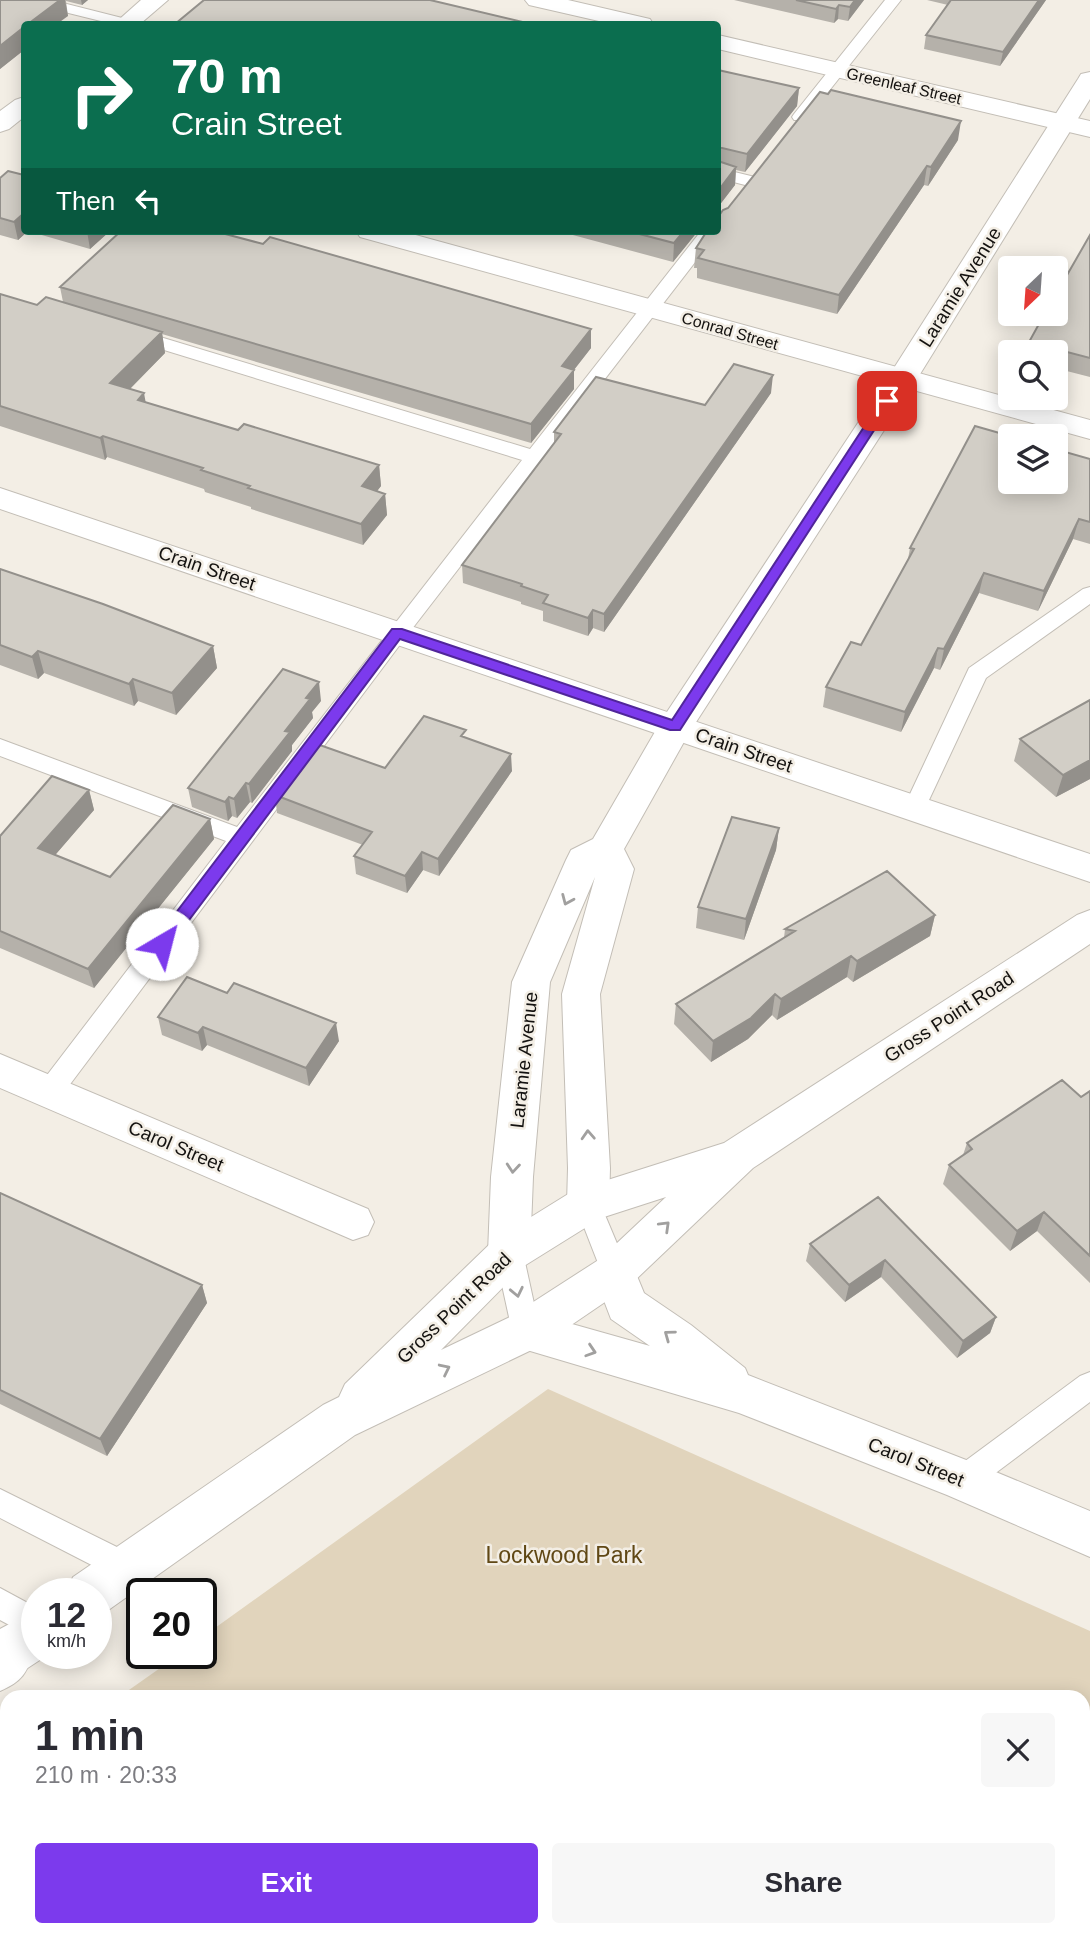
<!DOCTYPE html>
<meta charset="utf-8">
<style>
body{margin:0;font-family:Arial,sans-serif;background:#f7f7f7;color:#2b2b33;height:100vh;display:flex;flex-direction:column;font-size:26px;white-space:nowrap}
*{box-sizing:border-box;margin:0}
p{font-size:23px;color:#7c7c81}
.icon{flex:none;width:38px;height:38px;fill:none;stroke:currentColor;stroke-width:2;stroke-linecap:round;stroke-linejoin:round}
.map{position:relative;flex:1;overflow:hidden}
.drawer{position:absolute;left:0px;top:1690px;width:1090px;height:247px;display:flex;flex-direction:column;background:#fff;border-radius:21px 21px 0 0;box-shadow:0 4px 18px #0003}
.drawer>*{flex:none}
.top-card{position:absolute;left:21px;top:21px;width:700px;height:214px;border-radius:7px;box-shadow:0 4px 18px #0003;background:#0b6e4f;color:#fff;overflow:hidden}
.needle{width:46px;rotate:205deg}
.controls{position:absolute;left:998px;top:256px;display:grid;gap:14px}
.controls a{display:grid;place-items:center;width:70px;height:70px;border-radius:7px;background:#fff;box-shadow:0 4px 18px #0003;font-size:35px}
.speed{position:absolute;left:21px;top:1578px;display:flex;gap:14px;font-size:35px;font-weight:700;text-align:center}
.speed>*{display:grid;place-content:center;width:91px;height:91px;border-radius:50%;background:#fff;box-shadow:0 4px 18px #0003;line-height:1}
.speed small{font-size:18px;font-weight:400}
.speed .limit{border:4px solid #111;border-radius:10px;background:#fff;color:#111}
.pin{position:absolute;display:grid;place-items:center;width:60px;height:60px;color:#fff;margin:-30px;border-radius:14px;box-shadow:0 4px 10px #0006}
.me{position:absolute;width:77px;margin:-38px;rotate:37deg;stroke-linejoin:round;filter:drop-shadow(0 0 5px #0008)}
.turn{display:flex;align-items:center;gap:24px;height:147px;padding:0 35px;font-size:32px}
.turn .icon{width:91px;height:91px;stroke-width:2.5}
.turn b{display:block;font-size:49px;line-height:60px}
.then{display:flex;align-items:center;height:66px;padding:0 35px;background:#0003;gap:14px;font-size:26px}
.round{display:grid;place-items:center;flex:none;width:74px;height:74px;border-radius:7px;background:#f7f7f7}
.summary{display:flex;align-items:center;justify-content:space-between;height:119px;padding:0 35px}
h1{font-size:42px;font-weight:600;line-height:52px}
.button{display:flex;gap:14px;margin-top:auto;padding:14px 35px}
.button a{flex:1;height:80px;border-radius:7px;background:#7c3aed;color:#fff;font-size:28px;font-weight:600;line-height:80px;text-align:center}
.button a+a{background:#f7f7f7;color:#2b2b33}
.map>svg:first-child{display:block}
</style>
<div class="map">
<svg width="1090" height="1937" viewBox="0 0 1090 1937">
<rect width="100%" height="100%" fill="#f3eee5"/>
<path fill="#e1d4bc" d="M548,1389l542,242v306h-1033l-4,-7h1030v-232l-964,-1 61,-43h21v-16z"/>
<g fill="none" stroke-linecap="round" stroke-linejoin="round">
<defs>
<path id="service" d="M25,0h26l83,21 3,3h-24l-85,-21z
M885,0h16l-95,120h-12l-2,-3 2,-3z
M718,168l37,9 2,4 -8,5 -31,-8z
M718,229l1,2 -3,4 -311,403 -346,461 -9,3 -9,-3 -4,-8 4,-8 185,-242 -226,-85v-17l237,88 285,-367 -397,-122 -3,-4 3,-4h12l393,119 171,-218z
M1090,587v17l-104,74 -64,137 -8,2 -8,-2 -3,-6 66,-141 114,-79z
M588,1192l9,4 32,76 -4,9 -10,3 -10,-3 -30,-77 4,-8z
M509,1241l10,4 4,8 17,78 -4,9 -10,4 -10,-4 -4,-9 -17,-78 4,-8z
M1090,1372v30l-117,88 -10,4 -10,-4 -5,-10 5,-10 127,-94z
M0,1489l137,68 4,10 -4,10 -11,5 -11,-5 -115,-59z
M0,1588l37,20v32l-37,-20z"/>
<path id="minor" d="M141,0h27l-28,24h-26z
M525,0h43l82,19 3,5h-41l-83,-19z
M718,35l372,86v16l-372,-88z
M24,97v20l-15,12 -9,3v-21l15,-11z
M356,231h45l689,189v19l-730,-202z
M0,488l1090,366v28l-1090,-373z
M0,1054l368,155 6,13 -6,13 -15,5 -353,-152z
M615,1253l15,6 14,34 47,32 54,43 3,7 231,90 111,46v46l-143,-62 -208,-82 -229,-68 -6,-14 6,-14 16,-6 124,35 -39,-27 -18,-47 7,-13z"/>
<path id="tertiary" d="M1090,72v27l-173,280 -228,354 -65,116 10,20 -34,125 10,174 -1,36 -6,13 -15,5 -15,-5 -6,-13 1,-36 -6,-174 33,-117 -45,105 -17,195 -3,76 -6,13 -15,6 -15,-6 -6,-13 3,-76 21,-195 54,-122 5,-10 22,-11 70,-121 224,-339 191,-300 3,-5z"/>
<path id="secondary" d="M1090,910v34l-337,224 -123,117 -88,60 -187,90 -248,176 -11,4v-21h-30l7,-17 250,-172 16,-8 6,-13 149,-144 79,-49 151,-48 353,-228zM666,1197l-66,62 -90,58 -69,33 83,-84 77,-48z
M37,1609v45h12l-32,21 -17,7v-53z"/>
<path id="primary" d="M11,1627l17,7 7,17c-9,22 -12,30 -35,40v-60z"/>
</defs>
<use href="#service" stroke="#c3beb6" stroke-width="2"/>
<use href="#minor" stroke="#c3beb6" stroke-width="2"/>
<use href="#tertiary" stroke="#c3beb6" stroke-width="2"/>
<use href="#secondary" stroke="#c3beb6" stroke-width="2"/>
<use href="#primary" stroke="#c3beb6" stroke-width="2"/>
<use href="#service" fill="#fff" fill-rule="evenodd"/>
<use href="#minor" fill="#fff" fill-rule="evenodd"/>
<use href="#tertiary" fill="#fff" fill-rule="evenodd"/>
<use href="#secondary" fill="#fff" fill-rule="evenodd"/>
<use href="#primary" fill="#fff" fill-rule="evenodd"/>
</g>
<path fill="#b5b1aa" d="M0,0h88l-6,5 -16,-4 2,15 -44,8v26l-24,19z
M734,0h130l-16,21 -10,-2 -4,4z
M927,0h119l-46,66 -76,-17 2,-14 22,-30z
M718,70l81,18 -2,18 -52,66 -9,-2 -1,15 -17,22z
M958,140l-30,46 -4,-1 -87,129 -140,-36v-10h-3l2,-20z
M24,175v56h86l-20,18 -62,-18 -10,9 -18,-5v-57z
M558,231h140l-25,31z
M1090,235v142l-35,-9v-16h-29l3,-10z
M60,287l531,61 -17,22v19l-43,54 -369,-109 3,19 -35,36 16,14 92,27 141,35 2,21 -4,5 8,3 2,21 -24,30 -112,-36v-2l-46,-15 -1,-3 -97,-32 -2,3 -105,-34v-132l37,11 26,-3z
M771,393l-167,239 -11,-4 -5,8 -45,-15v-10l-22,-7v-2l-58,-19 -1,-18 92,-121v-12z
M1090,459v85l-17,-5 -35,72 -59,-18 -39,77 -6,-2 -33,64 -78,-25 3,-20 35,-42 47,-86 2,-11z
M0,569l213,77 4,22 -41,47 -38,-14 -4,5 -90,-33 -6,6 -38,-14z
M1090,700v79l-34,18 -42,-36 6,-22z
M321,701l-9,11 1,6 -21,27v6l-40,52 -2,-1 -13,16 -5,-2 -4,5 -36,-14 -4,-19z
M466,737l46,34 -73,105 -16,-6 -16,23 -51,-19 -2,-18 9,-11 -86,-32 -2,-18 110,-27z
M89,790l5,20 -39,45 55,22 100,-58 4,20 -120,149 -94,-40v-112z
M779,828l-3,22 -32,90 -48,-12 2,-21z
M935,915l-5,21 -77,46 -6,-5 -70,43 -5,-5 -24,24 -37,23 -37,-38 2,-20 108,-66 1,-9z
M158,1017l181,24 -30,45 -102,-41 -5,6 -40,-16z
M1090,1091v192l-53,-52 -27,20 -67,-67 6,-19 14,-10 4,-12 114,-46z
M0,1193l202,92 5,18 -100,153 -107,-52z
M878,1197l118,120 -6,16 -33,25 -76,-81 -36,25 -39,-41 4,-17z"/>
<path fill="#93908b" d="M60,0h5l3,16 -11,8h-29z
M81,0h7l-6,5z
M855,0h9l-16,21 2,-14z
M1039,0h7l-46,66 3,-14z
M839,5l-1,14 -4,4 2,-14z
M24,27v23l-24,19v-23z
M799,88l-2,18 -52,66 2,-18z
M961,121l-3,19 -30,46 3,-19z
M927,166l-3,19 -87,129 2,-19z
M736,167l-1,18 -17,22v-16z
M24,213v18h4l-10,9 -4,-18z
M87,231h23l-20,18z
M684,231h14l-25,31 1,-19z
M591,329v19l-29,37v-19z
M162,332l3,21 -50,51 -5,-21z
M574,370v19l-43,54v-19z
M773,375l-2,18 -167,239v-18z
M144,393l4,22 -10,-15z
M103,436l4,21 -2,3 -5,-22z
M379,465l2,21 -17,22 -2,-22z
M385,494l2,21 -24,30 -2,-21z
M1079,519l-6,20 -35,72 6,-20z
M984,573l-5,20 -39,77 4,-21z
M593,610v18l-5,8v-18z
M213,646l4,22 -41,47 -4,-22z
M938,648l-4,20 -33,64 4,-20z
M38,651l6,22 -6,6 -6,-22z
M133,679l5,22 -4,5 -5,-22z
M319,682l2,19 -9,11 1,6 -21,27v6l-40,52 -3,-19 36,-53 21,-33z
M511,754l1,17 -73,105 -1,-17z
M1090,760v19l-34,18 7,-22z
M246,783l4,19 -13,16 -3,-19z
M89,790l5,20 -50,58 -6,-20z
M229,797l3,19 -4,5 -3,-19z
M210,819l4,20 -120,149 -6,-19z
M779,828l-3,22 -32,90 2,-21z
M422,852l1,18 -16,23 -2,-17z
M935,915l-5,21 -77,46 4,-21z
M851,956l-4,21 -70,43 4,-21z
M775,994l-3,21 -24,24 -37,23 2,-21z
M336,1023l3,18 -30,45 -3,-18z
M203,1027l4,18 -5,6 -4,-18z
M1044,1212l-7,19 -27,20 7,-20z
M885,1260l-4,17 -36,25 4,-17z
M202,1285l5,18 -100,153 -7,-17z
M996,1317l-6,16 -33,25 6,-17z"/>
<path fill="#d2cec6" stroke="#93908b" stroke-width="2" d="M0,0h60l-32,24h-4v3l-24,19z
M204,0h226l101,24h-356z
M796,0h59l-5,7 -11,-2 -3,4z
M951,0h88l-36,52 -77,-17z
M718,70l81,18 -52,66 -29,-7v7z
M831,90l130,31 -30,46 -4,-1 -88,129 -141,-37 6,-8 -8,-2 11,-17h11v-14l5,-7 5,-2 92,-116 8,2z
M718,161l18,6 -18,24z
M8,171l16,4v38l-10,9 -14,-4v-40z
M121,231h93l49,13 7,-7 321,92 -29,37 12,4 -43,54 -471,-137z
M628,231h56l-10,12z
M1090,235v123l-61,-16 16,-29h10v-17z
M0,294l37,11 9,-8 116,35 -52,51 34,10 -6,7 100,30 6,-6 135,41 -17,21 23,8 -24,30 -113,-36 2,-2 -49,-16 2,-2 -100,-32 -3,2 -100,-32z
M734,364l39,11 -169,239 -11,-4 -5,8 -45,-15 5,-8 -27,-9 1,-2 -60,-19 99,-131 -7,-2 42,-55 109,28z
M975,426l35,10v45h45v-32l35,10v63l-11,-3 -35,72 -60,-18 -40,76 -6,-1 -33,64 -79,-25 25,-45 10,3 53,-96 -4,-1z
M0,569l103,35 110,42 -41,47 -39,-14 -4,5 -91,-33 -6,6 -32,-12z
M283,669l36,13 -13,16 4,1 -25,32 5,1 -41,52 -3,-1 -12,16 -5,-2 -4,5 -37,-14z
M1090,700v60l-27,15 -43,-36z
M424,716l42,14 -5,6 50,18 -73,105 -16,-7 -17,24 -51,-20 18,-24 -97,-37 39,-52 71,25z
M52,776l37,14 -51,58 72,29 63,-72 37,14 -122,150 -88,-38v-95z
M732,817l47,11 -33,91 -48,-12z
M887,871l48,44 -78,46 -6,-5 -70,43 -6,-5 -24,24 -38,23 -37,-37 119,-73 -10,-2z
M187,977l40,16 7,-10 102,40 -30,45 -103,-41 -5,6 -40,-16z
M1062,1080l19,17 9,-6v165l-46,-44 -27,19 -68,-66 23,-16 -5,-6z
M0,1193l202,92 -102,154 -100,-49z
M878,1197l118,120 -33,24 -78,-81 -36,25 -39,-41z"/>
<defs><path id="oneway-chevron" d="M-2-3.5L2.5 0L-2 3.5" fill="none" stroke-width="1.6" stroke-linecap="round" stroke-linejoin="round" transform="scale(1.75)"/></defs>
<g stroke="#a1a09f">
<use href="#oneway-chevron" transform="translate(567 900) rotate(113)"/>
<use href="#oneway-chevron" transform="translate(588 1135) rotate(-93)"/>
<use href="#oneway-chevron" transform="translate(513 1168) rotate(95)"/>
<use href="#oneway-chevron" transform="translate(665 1226) rotate(-44)"/>
<use href="#oneway-chevron" transform="translate(517 1292) rotate(78)"/>
<use href="#oneway-chevron" transform="translate(669 1335) rotate(-144)"/>
<use href="#oneway-chevron" transform="translate(591 1351) rotate(18)"/>
<use href="#oneway-chevron" transform="translate(445 1369) rotate(-26)"/>
</g>
<path fill="#7c3aed" stroke="#51269a" stroke-width="2" d="M887,397l6,4 -213,329h-10l-270,-91 -232,309h-12l-2,-4 2,-5 236,-310h10l270,91 209,-319z"/>
<g text-anchor="middle" dominant-baseline="central" stroke-width="5" stroke-linejoin="round" paint-order="stroke">
<g font-size="16" fill="#141210" stroke="#f3eee5">
<text transform="translate(904 86) rotate(13)">Greenleaf Street</text>
<text transform="translate(730 331) rotate(16)">Conrad Street</text>
</g>
<g font-size="19" fill="#141210" stroke="#f3eee5">
<text transform="translate(960 287) rotate(-58)">Laramie Avenue</text>
<text transform="translate(207 568) rotate(19)">Crain Street</text>
<text transform="translate(744 750) rotate(19)">Crain Street</text>
<text transform="translate(949 1017) rotate(-33)">Gross Point Road</text>
<text transform="translate(524 1060) rotate(-84)">Laramie Avenue</text>
<text transform="translate(176 1146) rotate(23)">Carol Street</text>
<text transform="translate(454 1308) rotate(-44)">Gross Point Road</text>
<text transform="translate(916 1462) rotate(22)">Carol Street</text>
</g>
<g font-size="23" fill="#604815" stroke="#f3eee5">
<text x="564" y="1555">Lockwood Park</text>
</g>
</g>
</svg>
<div class="controls">
<a><svg class="needle" viewBox="-14 -14 28 28"><path d="M0-13l5 13h-10z" fill="#e53935"/><path d="M0 13l5-13h-10z" fill="#7c7c81"/></svg></a>
<a><svg class="icon" aria-label="search" viewBox="0 0 24 24"><circle cx="10" cy="10" r="6"/><path d="M15 15l6 6"/></svg></a>
<a><svg class="icon" aria-label="layers" viewBox="0 0 24 24"><path d="M12 4l9 5-9 5-9-5zM3 14l9 5 9-5"/></svg></a>
</div>
<div class="speed"><div>12<small>km/h</small></div><div class="limit">20</div></div>
<div class="pin" style="left:887px;top:401px;background:#d93025"><svg class="icon" aria-label="arrive" viewBox="0 0 24 24"><path d="M6 21V4h12l-3 4 3 4H6"/></svg></div>
<svg class="me" style="left:162px;top:944px" viewBox="-20 -20 40 40"><circle r="19" fill="#fff"/><path d="M0-13L10 11 0 6-10 11z" fill="#7c3aed"/></svg>
<div class="top-card">
<div class="turn"><svg class="icon" aria-label="right" viewBox="0 0 24 24"><path d="M7 20v-9h11M14 6l5 5-5 5"/></svg><div><b>70 m</b>Crain Street</div></div>
<div class="then">Then<svg class="icon" aria-label="left" viewBox="0 0 24 24"><path d="M17 20v-9H6M10 6l-5 5 5 5"/></svg></div>
</div>
<section class="drawer">
<div class="summary"><div><h1>1 min</h1><p>210 m · 20:33</p></div><a class="round"><svg class="icon" aria-label="close" viewBox="0 0 24 24"><path d="M6 6l12 12M18 6L6 18"/></svg></a></div>
<div class="button"><a>Exit</a><a>Share</a></div>
</section>
</div>
